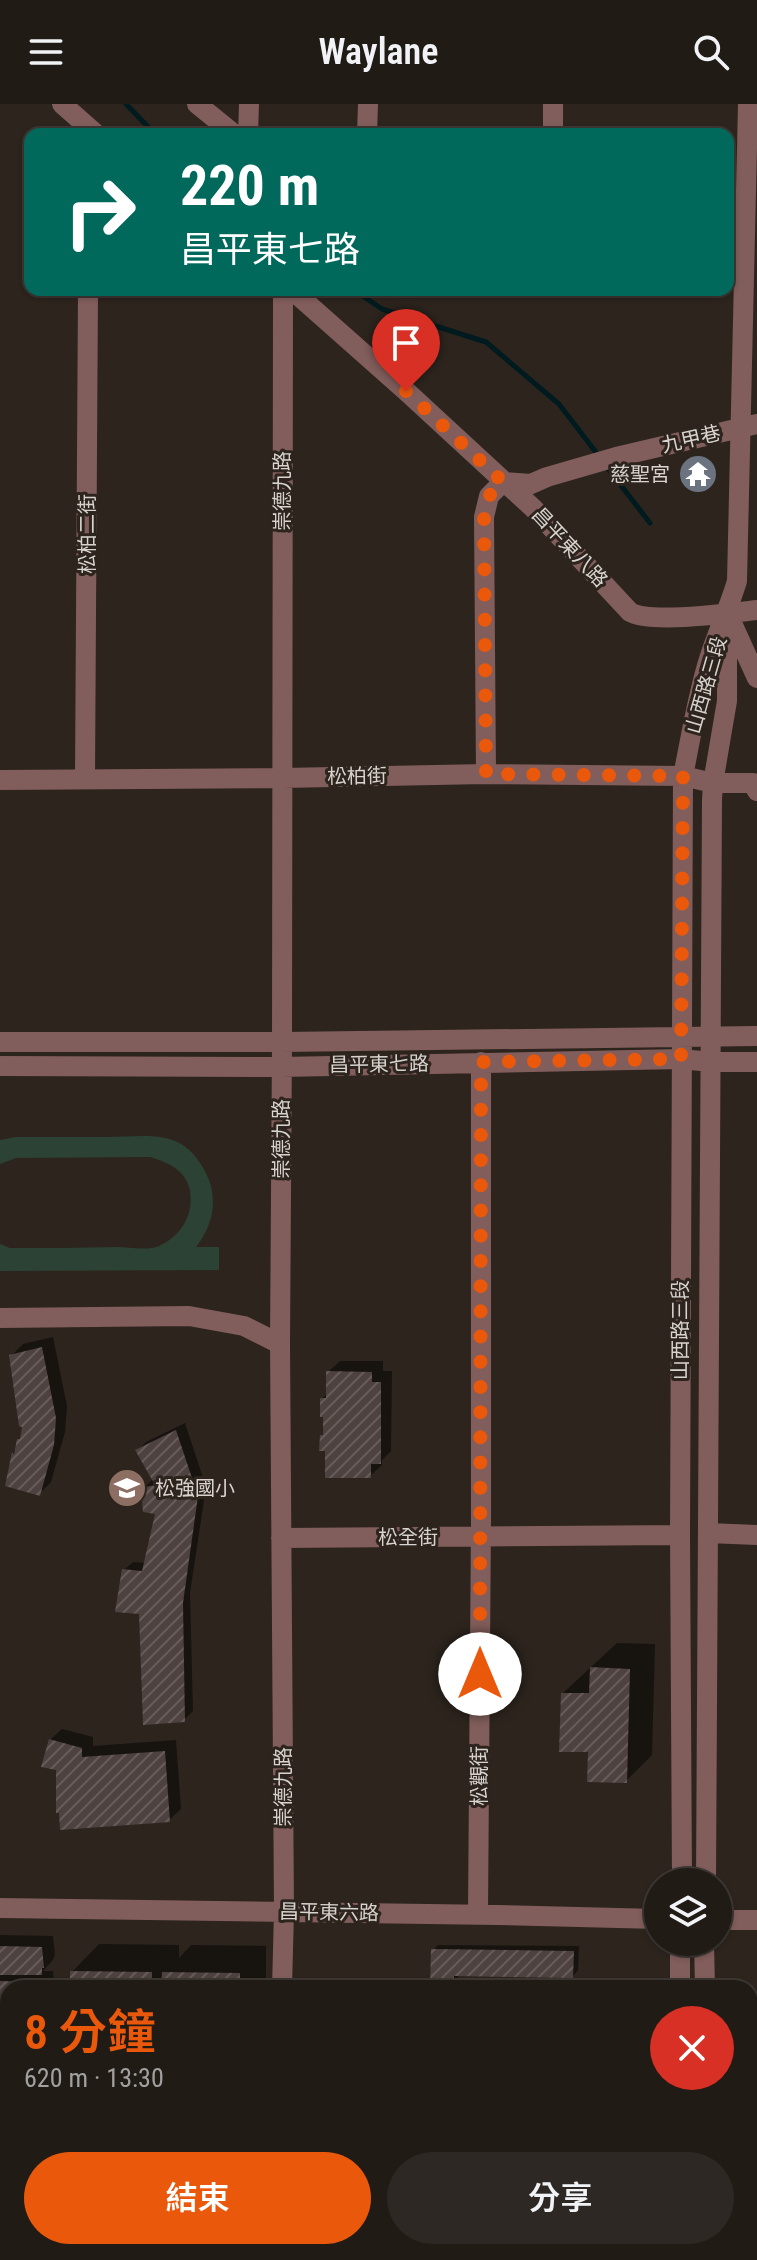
<!DOCTYPE html>
<html lang="zh-TW">
<meta charset="utf-8">
<style>
body{margin:0;font-family:"Roboto Condensed","Noto Sans TC",sans-serif;background:#2d2823;color:#f1f3f6;height:100vh;display:flex;flex-direction:column;font-size:30px;white-space:nowrap}
*{box-sizing:border-box;margin:0}
p{font-size:26px;color:#a2a1a1}
.icon{flex:none;width:44px;height:44px;fill:none;stroke:currentColor;stroke-width:2;stroke-linecap:round;stroke-linejoin:round}
.map{position:relative;flex:1;overflow:hidden}
.panel{position:absolute;left:0px;top:1876px;width:758px;height:280px;display:flex;flex-direction:column;background:#211b16;border-radius:24px 24px 0 0;box-shadow:0 2px 6px #0004,0 0 0 2px #3e3935}
.panel>*{flex:none}
.hud{position:absolute;left:24px;top:24px;width:710px;height:168px;border-radius:16px;box-shadow:0 2px 6px #0004,0 0 0 2px #3e3935;background:#00695c;color:#fff;overflow:hidden}
.tools{position:absolute;left:644px;top:1764px;display:grid;gap:16px}
.tools a{display:grid;place-items:center;width:88px;height:88px;border-radius:50%;background:#211b16;box-shadow:0 2px 6px #0004,0 0 0 2px #3e3935;font-size:40px}
.pin{position:absolute;display:grid;place-items:center;width:68px;height:68px;color:#fff;margin:-82px -34px;border-radius:50% 50% 50% 0;rotate:-45deg;box-shadow:0 0 8px #0007}
.pin .icon{rotate:45deg}
.me{position:absolute;width:88px;margin:-44px;rotate:0deg;stroke-linejoin:round;filter:drop-shadow(0 0 6px #0008)}
.turn{display:flex;align-items:center;gap:28px;height:168px;padding:0 24px;font-size:36px}
.turn .icon{width:104px;height:104px;stroke-width:2.5}
.turn b{display:block;font-size:56px;line-height:68px}
.round{display:grid;place-items:center;flex:none;width:84px;height:84px;border-radius:42px;background:#2d2823}
.overview{display:flex;align-items:center;justify-content:space-between;height:136px;padding:0 24px}
h1{font-size:48px;font-weight:600;line-height:60px;color:#ea580c}
.button{display:flex;gap:16px;margin-top:auto;padding:16px 24px}
.button a{flex:1;height:92px;border-radius:48px;background:#ea580c;color:#fff;font-size:32px;font-weight:600;line-height:92px;text-align:center}
.button a+a{background:#2d2823;color:#f1f3f6}
header{display:flex;justify-content:space-between;align-items:center;height:104px;padding:0 24px;background:#211b16;font-size:36px;font-weight:600}
.map>svg:first-child{display:block}
</style>
<header><svg class="icon" aria-label="menu" viewBox="0 0 24 24"><path d="M4 6h16M4 12h16M4 18h16"/></svg>Waylane<svg class="icon" aria-label="search" viewBox="0 0 24 24"><circle cx="10" cy="10" r="6"/><path d="M15 15l6 6"/></svg></header>
<div class="map">
<svg width="757" height="2156" viewBox="0 0 757 2156">
<defs>
<pattern id="park-tufts" width="24" height="20" patternUnits="userSpaceOnUse" patternTransform="scale(2)"><rect width="24" height="20" fill="#2c4234"/><path d="M3 7l-1-3M5 7V3M7 7l1-3M15 17l-1-3M17 17v-4M19 17l1-3" fill="none" stroke="#4a5c50"/></pattern>
<pattern id="building-hatch" width="6" height="6" patternUnits="userSpaceOnUse" patternTransform="scale(2)"><rect width="6" height="6" fill="#4e4240"/><path d="M-1 1l2-2M0 6l6-6M5 7l2-2" fill="none" stroke="#675c5a"/></pattern>
</defs>
<rect width="100%" height="100%" fill="#2c241d"/>
<path fill="#2c4234" d="M16,1033c30,0 61,0 92,0 23,0 53,-5 73,7 13,7 25,26 29,39 7,23 1,45 -14,64h23v23l-219,1v-27l10,4c36,0 71,0 106,-1 13,0 31,4 43,-1 22,-10 35,-31 31,-55 -4,-21 -21,-28 -40,-34l-134,1 -16,6v-24z"/>
<path fill="url(#park-tufts)" d="M0,2028h8v120h244v8h-252z"/>
<path fill="#0007" d="M53,1233l14,69 -2,26 -14,50 -11,11 -32,-8 5,-32 10,-16 1,-10 -13,-71 12,-12z
M340,1257h43v10h9l-1,80 -9,9v5l-12,11 -43,-27h-5l3,-34 -3,-16 6,-6v-21z
M185,1319l21,64 -16,106 3,118 -9,9 -60,-150 9,-8 13,1 11,-51 -14,-23 10,-10 -15,-29 8,-8z
M617,1539l38,1 -3,111 -26,26 -63,-88z
M62,1625l31,8v9l83,-6 5,69 -12,11 -111,-51 -8,-29z
M0,1831l53,1 2,19 -3,6 -9,10h10l1,17h-46v21h-8z
M99,1840l80,1v13l12,-13 75,1v42h-194v-16z
M438,1841l141,1 -1,24 -5,6 -115,-2 1,14h25h-52l1,-38z
M0,1912h8v75h-8z"/>
<g fill="none" stroke-linecap="round" stroke-linejoin="round">
<path stroke="#001b1f" stroke-width="5" d="M126,0l29,30
M354,186l28,19 104,33 73,62 39,51
M606,362l44,57"/>
</g>
<path fill="url(#building-hatch)" d="M42,1243l14,71 -2,27 -14,51 -35,-10 7,-34 2,2 3,-15h3l2,-12 -3,-1 -10,-71z
M326,1267l46,1v10h9v82h-10v14h-46v-27h-6l1,-16h3v-18h-3v-19h6z
M176,1326l22,66 -15,107 2,119 -42,3 -4,-111 -24,-2 7,-43 20,2 13,-57 -12,-2 -2,-24 14,-3 -20,-35z
M590,1563l40,2 -3,114 -40,-1 1,-30h-29l2,-59h28z
M49,1635l33,9v9l83,-6 5,71 -110,8 -1,-17h-3v-43l-15,-3z
M0,1842l42,1 2,21h-2v7h-42z
M431,1845l143,2 -1,27 -119,-2v12h-24z
M70,1867l82,1v16h-82z
M162,1868l78,1v15h-79z
M0,1877l42,1v6h-34v23h-8z
M0,1923h8v30h-8z
M0,1959h8v30h-8z
M750,2045h7v49h-7z"/>
<g fill="none" stroke-linecap="round" stroke-linejoin="round">
<path stroke="#815d5b" stroke-width="20" d="M62,0l34,30
M197,0l37,30
M248,30l1,-30
M367,30l1,-30
M553,30v-30
M292,186l114,101 127,117 97,104c20,12 101,1 127,-2
M731,517l26,57
M486,670l-2,-257 5,-21 14,-14 28,2 16,-7 69,-20 141,-33
M85,675l3,-489
M0,676l282,-2 204,-4 197,2 30,7h40l4,8
M0,938h282l475,-6
M0,962l281,1 400,-8 30,3h46
M0,1214l189,-2 55,10 36,18
M708,1429l49,2
M281,1434l399,-3
M682,1778l-2,-347 3,-759c8,-39 14,-79 26,-117 8,-26 20,-51 28,-78l11,-477
M706,1778l6,-1082 1,-17 14,-82v-75
M0,1804l497,7 161,4
M478,1810l3,-393v-459
M718,1816h39
M704,1838l1,46
M282,1884l2,-76 -4,-568 2,-302 1,-752
M680,1884v-46
M0,2013h8
M750,2022h7
M680,2148v8
M279,2156v-8
M475,2156l1,-8
M705,2156v-8"/>
</g>
<g fill="none" stroke-linecap="round" stroke-linejoin="round">
<path stroke="#ea580c" stroke-width="14" stroke-dasharray="0 25.2" d="M406,287l97,91 -14,14 -5,21 2,257 197,2 -2,283 -200,3 -1,612"/>
</g>
<defs>
<symbol id="temple-disc" viewBox="-11 -11 22 22"><circle r="9.5" fill="#6b7280" stroke="#2c241d"/><path d="M0-6L5-2H3V0L6.5 2.5H4V6H1.5V3h-3V6H-4V2.5H-6.5L-3 0V-2H-5Z" fill="#fff"/></symbol>
<symbol id="school-disc" viewBox="-11 -11 22 22"><circle r="9.5" fill="#8d6e63" stroke="#2c241d"/><path d="M0-5L7-2L0 1L-7-2ZM-4 1L0 2.5L4 1V4Q0 6-4 4Z" fill="#fff"/></symbol>
</defs>
<g fill-rule="evenodd">
<use href="#temple-disc" x="676" y="348" width="44" height="44"/>
<use href="#school-disc" x="105" y="1362" width="44" height="44"/>
</g>
<g text-anchor="middle" dominant-baseline="central" stroke-width="6" stroke-linejoin="round" paint-order="stroke">
<g font-size="20" fill="#d8d3ce" stroke="#2c241d">
<text transform="translate(691 335) rotate(-13)">九甲巷</text>
<text transform="translate(282 387) rotate(-90)">崇德九路</text>
<text transform="translate(87 430) rotate(-90)">松柏二街</text>
<text transform="translate(570 443) rotate(47)">昌平東八路</text>
<text transform="translate(706 581) rotate(-74)">山西路三段</text>
<text transform="translate(357 672) rotate(-1)">松柏街</text>
<text transform="translate(379 960) rotate(-1)">昌平東七路</text>
<text transform="translate(281 1035) rotate(-90)">崇德九路</text>
<text transform="translate(680 1226) rotate(-90)">山西路三段</text>
<text x="408" y="1433">松全街</text>
<text transform="translate(479 1672) rotate(-90)">松觀街</text>
<text transform="translate(283 1683) rotate(-90)">崇德九路</text>
<text transform="translate(329 1808) rotate(1)">昌平東六路</text>
</g>
<g font-size="20" fill="#d8d3ce" stroke="#2c241d" text-anchor="end">
<text x="670" y="370">慈聖宮</text>
<text x="155" y="1384" text-anchor="start">松強國小</text>
</g>
</g>
</svg>
<div class="tools">
<a><svg class="icon" aria-label="layers" viewBox="0 0 24 24"><path d="M12 4l9 5-9 5-9-5zM3 14l9 5 9-5"/></svg></a>
</div>
<div class="pin" style="left:406px;top:287px;background:#d93025"><svg class="icon" aria-label="arrive" viewBox="0 0 24 24"><path d="M6 21V4h12l-3 4 3 4H6"/></svg></div>
<svg class="me" style="left:480px;top:1570px" viewBox="-20 -20 40 40"><circle r="19" fill="#fff"/><path d="M0-13L10 11 0 6-10 11z" fill="#ea580c"/></svg>
<div class="hud">
<div class="turn"><svg class="icon" aria-label="right" viewBox="0 0 24 24"><path d="M7 20v-9h11M14 6l5 5-5 5"/></svg><div><b>220 m</b>昌平東七路</div></div>
</div>
<section class="panel">
<div class="overview"><div><h1>8 分鐘</h1><p>620 m · 13:30</p></div><a class="round" style="background:#d93025;color:#fff"><svg class="icon" aria-label="close" viewBox="0 0 24 24"><path d="M6 6l12 12M18 6L6 18"/></svg></a></div>
<div class="button"><a>結束</a><a>分享</a></div>
</section>
</div>
